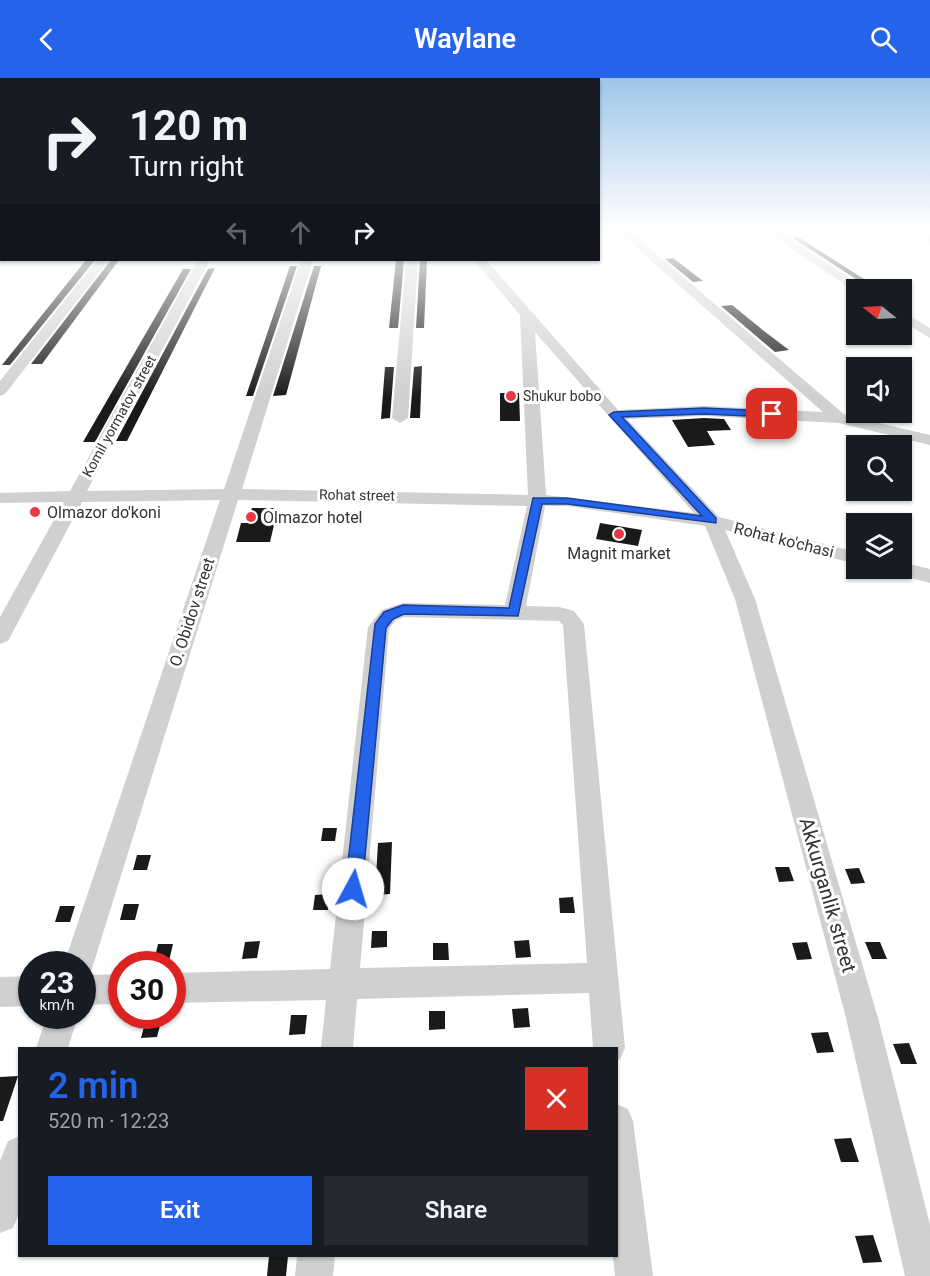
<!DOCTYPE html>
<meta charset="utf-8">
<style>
body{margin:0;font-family:Roboto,sans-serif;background:#242831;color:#f1f3f6;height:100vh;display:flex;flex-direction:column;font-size:22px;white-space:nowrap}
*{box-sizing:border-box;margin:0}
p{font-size:20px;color:#9ea1a6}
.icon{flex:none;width:33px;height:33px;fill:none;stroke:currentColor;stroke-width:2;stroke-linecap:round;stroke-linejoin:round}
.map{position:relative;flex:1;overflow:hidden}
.drawer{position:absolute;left:18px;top:969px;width:600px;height:210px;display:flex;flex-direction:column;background:#171b24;border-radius:0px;box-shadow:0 2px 4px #0004}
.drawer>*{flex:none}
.hud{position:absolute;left:0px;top:0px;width:600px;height:183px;box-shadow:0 2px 4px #0004;background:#171b24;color:#f1f3f6;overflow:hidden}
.needle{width:39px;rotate:288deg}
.controls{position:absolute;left:846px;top:201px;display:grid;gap:12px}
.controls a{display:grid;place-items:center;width:66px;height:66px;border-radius:0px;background:#171b24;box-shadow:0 2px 4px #0004;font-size:30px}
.speed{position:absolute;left:18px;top:873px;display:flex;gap:12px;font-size:30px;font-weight:700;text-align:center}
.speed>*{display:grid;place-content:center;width:78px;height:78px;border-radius:50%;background:#171b24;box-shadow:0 2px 4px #0004;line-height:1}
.speed small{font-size:15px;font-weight:400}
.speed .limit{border:9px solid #d22;background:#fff;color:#111}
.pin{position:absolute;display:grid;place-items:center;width:51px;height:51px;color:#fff;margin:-26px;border-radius:12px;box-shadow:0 3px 9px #0006}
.me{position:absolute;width:66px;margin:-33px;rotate:6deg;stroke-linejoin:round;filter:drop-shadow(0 0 4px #0008)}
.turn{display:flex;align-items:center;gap:21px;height:126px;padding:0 30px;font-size:27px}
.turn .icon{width:78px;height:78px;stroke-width:2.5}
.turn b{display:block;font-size:42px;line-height:51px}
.lanes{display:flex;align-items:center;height:57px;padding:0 30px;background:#0003;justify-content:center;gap:30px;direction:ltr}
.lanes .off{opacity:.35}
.round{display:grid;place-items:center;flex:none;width:63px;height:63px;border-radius:0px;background:#242831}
.overview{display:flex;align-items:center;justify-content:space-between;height:102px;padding:0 30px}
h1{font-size:36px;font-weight:600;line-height:45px;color:#2563eb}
.button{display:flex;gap:12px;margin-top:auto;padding:12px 30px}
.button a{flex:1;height:69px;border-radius:0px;background:#2563eb;color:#fff;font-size:24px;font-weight:600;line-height:69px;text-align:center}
.button a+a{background:#242831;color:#f1f3f6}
header{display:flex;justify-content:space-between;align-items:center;height:78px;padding:0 30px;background:#2563eb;color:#fff;font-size:27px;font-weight:600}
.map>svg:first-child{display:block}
</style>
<header><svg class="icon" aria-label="back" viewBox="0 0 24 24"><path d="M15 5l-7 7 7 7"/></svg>Waylane<svg class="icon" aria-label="search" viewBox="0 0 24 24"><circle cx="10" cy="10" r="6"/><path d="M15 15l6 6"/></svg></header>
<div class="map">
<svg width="930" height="1198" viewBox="0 0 930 1198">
<rect width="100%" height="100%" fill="#fff"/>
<path fill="#1a1a1a" d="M798,159l47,30 27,17 -7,1 -72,-47z
M673,180l30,23 -10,1 -28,-23z
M86,182h9l-85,105h-8z
M111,182h8l-69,93 -8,11h-11z
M396,182h8l-6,68h-9z
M420,182h7l-3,68h-8z
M290,188h7l-44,130h-7z
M314,188h7l-35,129 -13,1z
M215,190l-88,173h-11l92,-172z
M183,191h8l-96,173h-12z
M732,227l32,26 25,19 -14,2 -54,-46z
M422,288l-2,52h-10l4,-51z
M385,289h9l-4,51 -9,1z
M500,315h19l1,28h-20z
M704,340l20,1 7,11 -24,1 8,14 -27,2 -16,-27z
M252,430h26l-8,34h-34l5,-19h6z
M600,445l42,7 -4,16 -42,-7z
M323,750h14l-2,13h-14z
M392,764l-2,52 -15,1 3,-52z
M137,777h14l-4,15h-14z
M775,789h14l5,14 -15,1z
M859,790l6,15 -14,1 -6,-15z
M329,816l-1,16h-15l2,-15z
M573,819l2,16h-15l-1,-15z
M124,826h15l-4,16h-15z
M60,828h15l-5,16h-15z
M372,853h15v16l-16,1z
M529,862l2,17 -15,1 -2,-17z
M260,863l-3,17 -15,1 3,-17z
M807,864l5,17 -15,1 -5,-17z
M865,864h15l7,17h-15z
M433,865h15l1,17h-16z
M158,866h15l-4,17h-15z
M528,930l2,19 -16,1 -2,-19z
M429,933h16v18l-16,1z
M291,937h16l-2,19 -16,1z
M162,940l-5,19 -16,1 5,-19z
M828,954l6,20 -17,1 -6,-20z
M909,965l8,21h-16l-8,-20z
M18,998l-15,45h-3v-44z
M851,1060l8,24h-18l-7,-23z
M873,1157l9,27 -19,1 -8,-27z
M269,1178h19l-2,20h-19z"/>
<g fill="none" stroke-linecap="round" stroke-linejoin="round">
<path fill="#d0d0d0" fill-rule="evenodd" d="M615,151h12l218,186 85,20v10l-91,-22 -135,-7 -77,3 92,98 137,35v12l-131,-34 30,69 123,419 52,207v51h-25l-59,-258 -111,-419 -30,-73 -138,-20h-22l-19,100 33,1 15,4 10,13 41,424 -5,11 -4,2v-13h-23l-4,-55 -232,6 -4,49h-32l5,-48 -154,3v-30l158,-4 38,-342 14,-17 21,-7 102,2 22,-99 -289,-6 -148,475 32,-1v30l-40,1v-41h-18l156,-464 -138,2 -74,139 -8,3v-27l64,-115 -64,1v-10l70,-2 128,-231h12l-123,231 137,-2 77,-229h12l-71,229 286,6 -8,-180 -46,-55h12l132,150 86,-4 119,6zM535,254l159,181 -148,-18zM404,539l155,4 4,4 24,338 -227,5 29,-339 7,-9z
M763,151h12l93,61h-12v2z
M906,151h13l11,6v7z
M0,153h2v6h-2z
M0,178l2,4h6l-8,5z
M97,182h12l-104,134 -5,2v-15z
M406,182h12l-10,158 -8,5 -8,-5z
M902,233l28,17v10l-28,-17z
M902,484l28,7v14l-38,-10 -3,-5h13z
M32,898v30l-32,1v-30z
M47,938h31l-10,32h-32z
M616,1026l12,5 5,12 20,155h-38l-2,-20h3z
M20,1058v75l-7,17 -13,5v-72l8,-20z
M297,1178h38l-2,20h-38z"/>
</g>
<linearGradient id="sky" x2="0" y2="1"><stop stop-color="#9ec6ea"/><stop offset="0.47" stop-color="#fff"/><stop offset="1" stop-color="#fff" stop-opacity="0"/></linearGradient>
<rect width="930" height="319" fill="url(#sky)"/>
<path fill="#2563eb" stroke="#184099" stroke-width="1.5" d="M704,330l68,3 4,3 -4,3 -68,-3 -82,3 94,101v5l-149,-19h-25l-24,112 -114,-2 -11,5 -7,9 -24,261 -3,6 -6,2 -6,-2 -2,-6 30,-265 9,-12 19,-7 106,3 24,-110h34l135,18 -93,-101 5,-3z"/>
<g fill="#e63946" stroke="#fff" stroke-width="2">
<circle cx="511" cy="318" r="6"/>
<circle cx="35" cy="434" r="6"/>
<circle cx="251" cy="439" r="6"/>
<circle cx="619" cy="456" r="6"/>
</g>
<g text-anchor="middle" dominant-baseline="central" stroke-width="6" stroke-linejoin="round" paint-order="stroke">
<g font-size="14" fill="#333" stroke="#fff" text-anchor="start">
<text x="523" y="318">Shukur bobo</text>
</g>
<g font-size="14" fill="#333" stroke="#fff">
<text transform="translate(119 338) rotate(-61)">Komil yormatov street</text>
<text transform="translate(357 417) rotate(1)">Rohat street</text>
</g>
<g font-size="16" fill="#333" stroke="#fff" text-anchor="start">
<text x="47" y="434">Olmazor do'koni</text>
<text x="263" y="439">Olmazor hotel</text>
<text x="619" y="475" text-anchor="middle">Magnit market</text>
</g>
<g font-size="16" fill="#333" stroke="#fff">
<text transform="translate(784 462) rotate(14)">Rohat ko'chasi</text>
<text transform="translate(192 534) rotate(-72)">O. Obidov street</text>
</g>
<g font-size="20" fill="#333" stroke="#fff">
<text transform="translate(828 817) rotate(74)">Akkurganlik street</text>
</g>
</g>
</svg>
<div class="controls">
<a><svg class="needle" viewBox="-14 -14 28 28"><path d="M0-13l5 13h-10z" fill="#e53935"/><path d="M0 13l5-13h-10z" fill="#9ea1a6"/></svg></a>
<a><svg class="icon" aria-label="sound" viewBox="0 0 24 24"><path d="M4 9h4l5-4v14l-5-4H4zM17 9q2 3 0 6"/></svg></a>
<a><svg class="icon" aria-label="search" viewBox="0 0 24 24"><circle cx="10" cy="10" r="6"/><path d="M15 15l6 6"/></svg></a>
<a><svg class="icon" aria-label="layers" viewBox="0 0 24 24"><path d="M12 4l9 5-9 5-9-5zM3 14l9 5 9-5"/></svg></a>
</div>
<div class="speed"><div>23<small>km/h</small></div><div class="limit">30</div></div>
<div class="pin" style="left:772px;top:336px;background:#d93025"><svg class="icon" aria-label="arrive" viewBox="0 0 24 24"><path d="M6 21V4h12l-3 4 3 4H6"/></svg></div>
<svg class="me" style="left:353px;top:811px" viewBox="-20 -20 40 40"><circle r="19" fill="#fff"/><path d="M0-13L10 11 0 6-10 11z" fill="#2563eb"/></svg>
<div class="hud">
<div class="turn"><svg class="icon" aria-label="right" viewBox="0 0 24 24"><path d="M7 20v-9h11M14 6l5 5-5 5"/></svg><div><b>120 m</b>Turn right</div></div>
<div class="lanes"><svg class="icon off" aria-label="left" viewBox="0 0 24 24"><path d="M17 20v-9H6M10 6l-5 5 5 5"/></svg><svg class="icon off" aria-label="ahead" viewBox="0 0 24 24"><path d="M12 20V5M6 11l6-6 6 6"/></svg><svg class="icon" aria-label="right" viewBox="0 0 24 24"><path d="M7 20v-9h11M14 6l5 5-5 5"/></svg></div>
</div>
<section class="drawer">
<div class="overview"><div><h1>2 min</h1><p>520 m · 12:23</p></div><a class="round" style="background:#d93025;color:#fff"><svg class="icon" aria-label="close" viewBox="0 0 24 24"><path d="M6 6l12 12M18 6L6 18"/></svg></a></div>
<div class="button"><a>Exit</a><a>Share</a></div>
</section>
</div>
